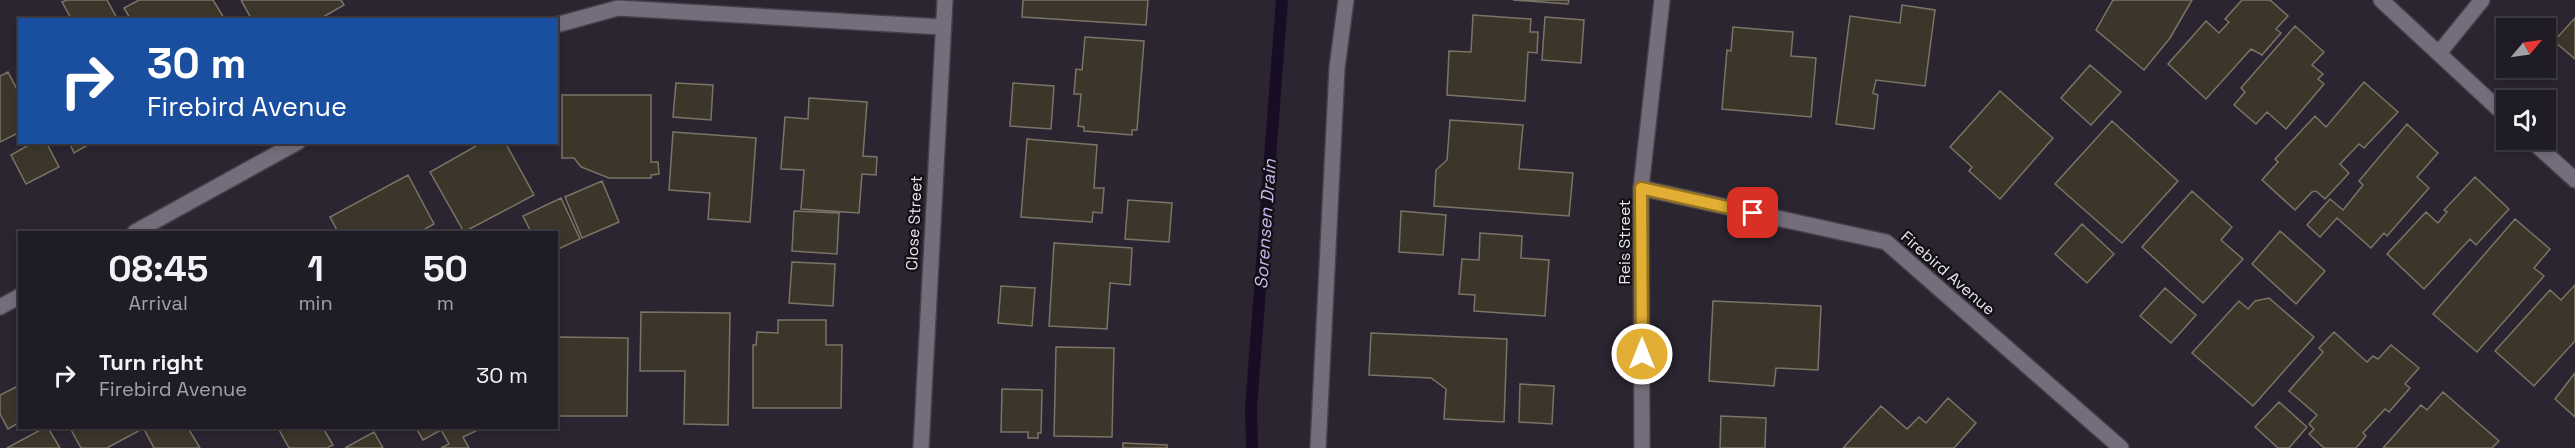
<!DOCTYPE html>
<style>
body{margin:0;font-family:"Space Grotesk",sans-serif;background:#28252d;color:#f1f3f6;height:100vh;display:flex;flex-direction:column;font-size:22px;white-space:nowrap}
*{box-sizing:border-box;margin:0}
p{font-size:20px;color:#a2a1a7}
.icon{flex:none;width:33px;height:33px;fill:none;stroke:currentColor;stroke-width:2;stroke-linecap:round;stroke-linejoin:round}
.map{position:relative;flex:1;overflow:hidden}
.details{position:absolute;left:18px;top:231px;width:540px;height:198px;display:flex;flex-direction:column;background:#201c25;border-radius:0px;box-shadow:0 3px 9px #0003,0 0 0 2px #3d3a42}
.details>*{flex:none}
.top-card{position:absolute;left:18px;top:18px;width:540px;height:126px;border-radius:0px;box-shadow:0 3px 9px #0003,0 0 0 2px #3d3a42;background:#1a4fa0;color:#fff;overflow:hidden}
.needle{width:39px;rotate:61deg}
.fabs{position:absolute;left:2496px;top:18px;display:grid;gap:12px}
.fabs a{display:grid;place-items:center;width:60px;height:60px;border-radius:0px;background:#201c25;box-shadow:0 3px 9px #0003,0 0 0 2px #3d3a42;font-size:30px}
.pin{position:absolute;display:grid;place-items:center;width:51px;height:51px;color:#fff;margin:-26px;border-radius:12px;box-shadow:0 3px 9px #0006}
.me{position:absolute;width:66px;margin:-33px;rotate:0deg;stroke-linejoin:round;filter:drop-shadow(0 0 4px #0008)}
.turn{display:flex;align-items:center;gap:21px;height:126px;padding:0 30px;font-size:27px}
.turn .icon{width:78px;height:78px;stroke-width:2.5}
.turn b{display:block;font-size:42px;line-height:51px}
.eta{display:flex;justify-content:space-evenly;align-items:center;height:102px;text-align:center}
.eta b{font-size:36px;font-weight:800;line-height:42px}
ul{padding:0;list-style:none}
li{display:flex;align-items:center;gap:18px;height:84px;padding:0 30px}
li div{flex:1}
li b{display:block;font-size:22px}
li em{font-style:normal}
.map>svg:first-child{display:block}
</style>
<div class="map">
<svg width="2575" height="448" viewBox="0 0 2575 448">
<rect width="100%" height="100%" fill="#2a2531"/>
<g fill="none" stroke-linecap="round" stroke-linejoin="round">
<path stroke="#190d26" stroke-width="12" d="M1252,448l-1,-40 31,-408"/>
</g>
<path fill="#3c362a" stroke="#7b7466" stroke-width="1.5" d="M67,0h40l11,20h-46l-10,-18z
M139,0h74l11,18 -93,2 -7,-12z
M241,0h100l3,5 -26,15h-66z
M1023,0h125l-2,25 -124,-8z
M1513,0h56l-1,4z
M2113,0h79l-22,38 -26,32 -48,-40z
M2242,0h28l18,16 -12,13 5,4 -19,22 -11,-6 -45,50 -38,-35 38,-43 13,12 10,-11 -4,-3z
M1902,5l33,5 -10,76 -49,-6 -3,13 5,2 -4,34 -38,-5 14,-108 50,7z
M1473,15l58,4 -1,13h8l-1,21 -9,-1 -3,49 -78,-6 2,-44 22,1z
M1545,17l39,3 -3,43 -39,-3z
M2575,18v41l-21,-18z
M2295,26l29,26 -12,13 11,9 -5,5 6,5 -38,45 -19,-17 -11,12 -22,-19 11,-13 -4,-4z
M1733,27l60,5 -2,24 25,2 -5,59 -89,-8 5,-59 4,1z
M1085,37l59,4 -7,89h-5v5l-48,-4v-4l-6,-1 3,-32h-7l2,-25 6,1z
M2090,65l31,27 -30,33 -30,-27z
M8,72l12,23v37l-20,10v-66z
M2364,82l34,30 -34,36 -5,-4 -19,20 9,9 -24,26 -9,-8 -4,1 -17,18 -33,-30 16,-18 -3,-3 40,-43 11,11z
M676,83l37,2 -2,35 -38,-3z
M1013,83l41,3 -3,43 -41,-3z
M2000,91l53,47 -53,61 -31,-28 3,-4 -22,-20z
M562,95h89v67h7l1,12 -8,1v3h-42l-28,-11 -7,-9h-12z
M809,98l58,4 -4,54 14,1 -1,18 -14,-1 -3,39 -58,-4 3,-39 -23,-1 4,-52 23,2z
M1450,120l73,5 -4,44 54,4 -4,43 -135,-10 2,-36 11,-10z
M2112,121l66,60 -56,62 -67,-59z
M2407,124l31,29 -21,24 12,11 -42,48 -3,-3 -13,15 -34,-30 -17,19 -13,-12 23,-26 13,11 20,-25 -4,-4z
M673,132l83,6 -6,84 -42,-3 2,-26 -41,-3z
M1027,139l70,6 -3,43h10l-2,25 -9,-1 -1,10 -71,-5z
M34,142h12l13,25 -33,17 -15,-29z
M69,142h24l-19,11z
M483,142h22l29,53 -70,37 -34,-60z
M408,175l26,49 -14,8h-82l-8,-15z
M2475,177l34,32 -33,36 -6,-6 -46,50 -37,-35 39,-42 12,11 9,-11 -3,-2z
M602,181l17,41 -37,16 -17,-41z
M2192,191l40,36 -11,13 22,19 -40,44 -61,-56z
M561,198l19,41 -24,11v-18h-25l-8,-16z
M1128,200l44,3 -3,39 -44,-3z
M794,211l45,2 -2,41 -45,-3z
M1401,211l45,4 -3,40 -44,-3z
M2515,219l35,30 -16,19 10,8 -67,76 -44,-38z
M2082,224l32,30 -27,29 -32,-29z
M2280,231l45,40 -29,33 -44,-40z
M1480,233l42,3 -1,22 28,2 -4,56 -71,-5 1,-16 -16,-1 3,-35 17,1z
M1054,243l78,5 -2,37 -20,-2 -3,46 -58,-3z
M792,262l43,2 -2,42 -44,-3z
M2575,285v56l-41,45 -39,-35 55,-61 11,10z
M1001,286l34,2 -3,38 -34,-3z
M2165,288l31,27 -25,28 -31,-27z
M2269,298l45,39 -61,69 -61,-53 47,-52 9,8 7,-8z
M1713,301l108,5 -3,64 -42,-2 -2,18 -65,-5z
M641,312l89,1 -2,112 -44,-1 1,-53h-45z
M778,320h48v25h16l-1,63h-88v-63h3l1,-13 21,1z
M2334,332l33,30 6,-6 5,3 13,-14 28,23 -14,16 5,4 -21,24 -4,-3 -22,24 3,3 -10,12h-32l-15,-14 5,-5 -5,-5 8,-9 -28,-24 34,-39 -4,-4z
M1371,333l136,6 -3,83 -60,-3 2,-30 -15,-11 -62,-3z
M558,337l70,1 -1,78h-70z
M1056,347l58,1 -2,89 -58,-1z
M2575,373v44l-20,-18z
M1520,384l34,2 -2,38 -33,-2z
M20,385v37l-12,7 -8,-15v-19z
M1002,389l40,1 -1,43h-3v5h-10v-6h-27z
M2443,392l56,49 -7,7h-109l38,-43 6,5z
M1948,398l28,25 -22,25h-111l38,-42 26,23 12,-12 7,6z
M2279,402l28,25 -18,21h-11l-23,-21z
M1721,416l45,2 -1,30h-45z
M44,428h4l12,20h-53z
M70,428h74l-37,20h-26z
M152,428h36l12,20h-46l-9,-17z
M278,428h45l10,17 -6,3h-38z
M416,428h58l2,3 -13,6 6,11h-28l8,-4 -8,-14 -18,10z
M374,432l9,16h-38z
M1123,443l44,2v3h-44z"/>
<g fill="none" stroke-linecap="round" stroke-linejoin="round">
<defs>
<path id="service" d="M1318,448l19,-380 9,-68"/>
<path id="minor" d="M2381,0l125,116
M556,25l62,-17 324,19
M2439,53l43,-53
M2531,140l44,40
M1641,188l245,54 235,206
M135,232l163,-90
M0,307l20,-11
M921,448l24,-448
M1642,448l-1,-260 21,-188"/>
</defs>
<use href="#service" stroke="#45414b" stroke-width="18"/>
<use href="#minor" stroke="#45414b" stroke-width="18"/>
<use href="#service" stroke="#746e7c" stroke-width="15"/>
<use href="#minor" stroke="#746e7c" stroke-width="15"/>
</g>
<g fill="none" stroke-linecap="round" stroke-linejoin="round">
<defs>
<path id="route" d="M1642,354l-1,-166 112,25"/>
</defs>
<use href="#route" stroke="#937222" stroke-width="15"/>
<use href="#route" stroke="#e2af34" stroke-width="10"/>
</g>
<g text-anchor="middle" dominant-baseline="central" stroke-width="4.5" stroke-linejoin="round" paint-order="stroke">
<g font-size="16" fill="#e7e4ec" stroke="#110f14">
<text transform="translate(914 223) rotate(-87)">Close Street</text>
<text transform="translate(1624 242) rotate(-90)">Reis Street</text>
<text transform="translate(1948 273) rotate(41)">Firebird Avenue</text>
</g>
<g font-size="18" font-style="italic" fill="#cdb5ec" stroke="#110f14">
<text transform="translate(1265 224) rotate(-86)">Sorensen Drain</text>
</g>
</g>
</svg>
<div class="fabs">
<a><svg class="needle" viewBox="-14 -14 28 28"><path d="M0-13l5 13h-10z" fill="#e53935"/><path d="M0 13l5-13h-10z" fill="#a2a1a7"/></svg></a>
<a><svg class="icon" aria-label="sound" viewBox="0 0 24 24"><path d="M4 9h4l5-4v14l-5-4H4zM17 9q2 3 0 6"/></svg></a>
</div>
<div class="pin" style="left:1753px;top:213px;background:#d93025"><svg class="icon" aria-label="arrive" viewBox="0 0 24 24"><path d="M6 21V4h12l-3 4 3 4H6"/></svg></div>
<svg class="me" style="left:1642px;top:354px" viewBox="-20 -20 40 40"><circle r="17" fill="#e2af34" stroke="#fff" stroke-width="3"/><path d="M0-11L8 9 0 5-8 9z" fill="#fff"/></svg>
<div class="top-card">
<div class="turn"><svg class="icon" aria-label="right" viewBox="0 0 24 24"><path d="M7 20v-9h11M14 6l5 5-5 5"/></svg><div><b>30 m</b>Firebird Avenue</div></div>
</div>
<section class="details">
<div class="eta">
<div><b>08:45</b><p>Arrival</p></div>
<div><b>1</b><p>min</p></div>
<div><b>50</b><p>m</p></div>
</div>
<ul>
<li><svg class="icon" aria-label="right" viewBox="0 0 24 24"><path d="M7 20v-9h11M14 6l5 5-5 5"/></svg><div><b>Turn right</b><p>Firebird Avenue</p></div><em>30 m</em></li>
</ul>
</section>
</div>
